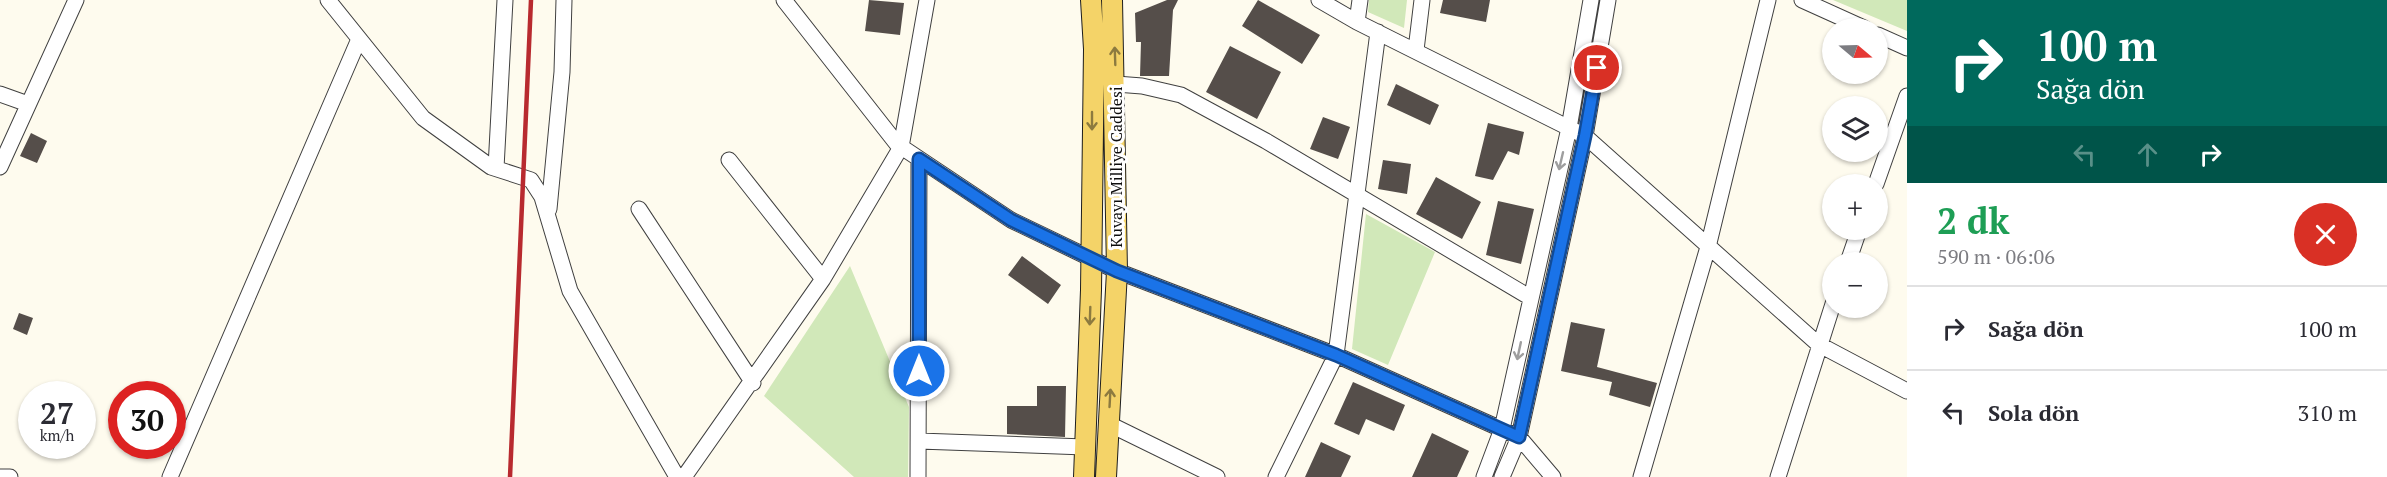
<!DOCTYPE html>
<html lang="tr">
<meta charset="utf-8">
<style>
body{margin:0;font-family:"PT Serif",serif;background:#f2f2f3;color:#2b2b33;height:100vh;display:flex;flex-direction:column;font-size:22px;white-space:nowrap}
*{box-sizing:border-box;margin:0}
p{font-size:20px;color:#7c7c81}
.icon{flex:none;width:33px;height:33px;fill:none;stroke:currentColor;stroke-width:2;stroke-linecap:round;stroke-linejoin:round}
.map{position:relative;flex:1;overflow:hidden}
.sheet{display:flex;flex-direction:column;background:#fff;width:480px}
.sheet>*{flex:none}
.banner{background:#00695c;color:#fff;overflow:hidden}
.needle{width:39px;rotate:109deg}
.controls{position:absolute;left:1822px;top:18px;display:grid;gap:12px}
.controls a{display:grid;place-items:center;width:66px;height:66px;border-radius:50%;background:#fff;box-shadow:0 2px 4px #0004;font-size:30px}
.speed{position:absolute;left:18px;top:381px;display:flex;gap:12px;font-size:30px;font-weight:700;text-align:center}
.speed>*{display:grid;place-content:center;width:78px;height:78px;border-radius:50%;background:#fff;box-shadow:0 2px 4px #0004;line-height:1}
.speed small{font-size:15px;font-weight:400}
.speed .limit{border:9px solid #d22;background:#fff;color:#111}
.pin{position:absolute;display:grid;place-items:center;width:51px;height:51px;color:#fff;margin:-26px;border:3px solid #fff;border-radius:50%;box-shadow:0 2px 6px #0007}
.me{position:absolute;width:66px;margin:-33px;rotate:0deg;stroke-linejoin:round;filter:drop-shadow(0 0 4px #0008)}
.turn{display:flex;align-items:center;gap:21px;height:126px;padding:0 30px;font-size:27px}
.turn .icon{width:78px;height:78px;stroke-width:2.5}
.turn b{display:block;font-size:42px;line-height:51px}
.lanes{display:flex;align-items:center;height:57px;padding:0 30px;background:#0003;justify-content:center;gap:30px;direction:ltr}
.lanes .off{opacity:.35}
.round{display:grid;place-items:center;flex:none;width:63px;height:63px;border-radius:32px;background:#f2f2f3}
.summary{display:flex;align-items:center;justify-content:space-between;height:102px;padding:0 30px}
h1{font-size:36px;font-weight:700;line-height:45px;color:#1e9e55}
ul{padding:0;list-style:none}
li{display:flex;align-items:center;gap:18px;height:84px;padding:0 30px;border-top:2px solid #e1e1e2}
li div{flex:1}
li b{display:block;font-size:22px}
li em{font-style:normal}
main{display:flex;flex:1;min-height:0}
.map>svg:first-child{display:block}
</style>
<main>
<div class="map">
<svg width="1907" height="477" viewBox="0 0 1907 477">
<rect width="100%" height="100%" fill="#fefbee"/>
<path fill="#d1e8b9" d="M1369,0h38l-3,28 -36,-16z
M1833,0h74v31z
M1366,214l69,38 -47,113 -36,-16z
M850,266l59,141 -1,70h-54l-90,-81z"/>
<path fill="#554e4a" d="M869,0l35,3 -4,32 -35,-4z
M1167,0h11l-5,10 -4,66h-29l1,-34h-5l-1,-29z
M1258,0l62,35 -18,29 -60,-38z
M1443,0h47l-4,22 -46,-9z
M1230,46l51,26 -24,47 -51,-27z
M1396,84l43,21 -9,20 -43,-20z
M1323,117l27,10 -12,32 -28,-10z
M1488,123l36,9 -5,23 -11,-4 -15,29 -18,-4z
M31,133l16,8 -10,22 -17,-7z
M1383,160l28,4 -4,30 -29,-5z
M1436,177l45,25 -19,37 -46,-25z
M1498,201l36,8 -13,55 -35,-9z
M1022,256l39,29 -13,19 -40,-29z
M19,313l14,5 -6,17 -14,-6z
M1571,322l34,7 -8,38 60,16 -7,24 -41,-12 3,-13 -51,-11z
M1353,382l52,23 -11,26 -28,-12 -7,16 -25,-11z
M1037,386h29l-1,51 -58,-3v-28h30z
M1432,433l37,18 -12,26h-45z
M1321,442l30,14 -10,21h-36z"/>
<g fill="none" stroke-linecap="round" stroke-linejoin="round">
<defs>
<path id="minor" d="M328,0l95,118 68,49 40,13 11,17 28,94 107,186
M784,0l113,144 114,76 106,51 219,84 183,82 34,40
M1319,0l38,22 228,114 233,208 89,47
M1802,0l62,28
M1357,22l3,-22
M1878,35l29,13
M1416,50l6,-50
M1116,84l26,2 39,9 85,46 265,157
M0,94l28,10
M729,160l94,119
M0,167l76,-167
M496,168l9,-168
M1876,184l31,-88
M549,209l13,-137 2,-72
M639,209l114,174
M1848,262l11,-32
M1109,424l108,53
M919,441l166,6
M0,477h10
M170,477l189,-438
M684,477l139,-198 78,-132 26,-147
M918,477l1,-318
M1276,477l60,-122 42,-323
M1484,477l18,-48 67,-301 22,-128
M1502,477l17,-40 66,-301 23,-136
M1641,477l67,-230 60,-247
M1778,477l55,-173"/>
<path id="major" d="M1084,477l7,-187 3,-241 -3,-49
M1106,477l11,-206 -5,-271"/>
</defs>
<use href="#minor" stroke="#404040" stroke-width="17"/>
<use href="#major" stroke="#1e1e1e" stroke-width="22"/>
<use href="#minor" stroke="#fff" stroke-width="15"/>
<use href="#major" stroke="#f4d368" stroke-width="20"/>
<path stroke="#b82a2f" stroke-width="4.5" d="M510,477l21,-477"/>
</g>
<defs><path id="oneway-shaft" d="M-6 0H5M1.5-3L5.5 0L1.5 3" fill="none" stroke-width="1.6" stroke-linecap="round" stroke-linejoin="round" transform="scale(1.5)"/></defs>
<g stroke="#8c7a3f">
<use href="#oneway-shaft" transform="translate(1115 56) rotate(-92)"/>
<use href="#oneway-shaft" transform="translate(1092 121) rotate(90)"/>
<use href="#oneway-shaft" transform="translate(1090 316) rotate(92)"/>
<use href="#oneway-shaft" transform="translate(1110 398) rotate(-87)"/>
</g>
<g stroke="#9e9e9e">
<use href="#oneway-shaft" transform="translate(1561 161) rotate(103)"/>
<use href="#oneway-shaft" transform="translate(1519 351) rotate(102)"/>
</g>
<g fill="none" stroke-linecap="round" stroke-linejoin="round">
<defs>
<path id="route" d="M919,371v-212l92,61 106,51 219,84 183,82 66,-301 12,-68"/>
</defs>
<use href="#route" stroke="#114b97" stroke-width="15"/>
<use href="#route" stroke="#1a73e8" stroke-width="10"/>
</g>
<g text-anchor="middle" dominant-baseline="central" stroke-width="6" stroke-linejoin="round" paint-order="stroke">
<g font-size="16" fill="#0d0d0d" stroke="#fff">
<text transform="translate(1116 167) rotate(-90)">Kuvayı Milliye Caddesi</text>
</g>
</g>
</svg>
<div class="controls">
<a><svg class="needle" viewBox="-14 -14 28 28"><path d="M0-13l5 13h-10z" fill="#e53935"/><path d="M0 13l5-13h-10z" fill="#7c7c81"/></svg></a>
<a><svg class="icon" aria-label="layers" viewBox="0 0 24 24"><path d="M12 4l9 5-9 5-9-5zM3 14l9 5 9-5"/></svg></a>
<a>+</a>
<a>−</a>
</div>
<div class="speed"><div>27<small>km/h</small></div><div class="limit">30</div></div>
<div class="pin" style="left:1597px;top:68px;background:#d93025"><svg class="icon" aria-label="arrive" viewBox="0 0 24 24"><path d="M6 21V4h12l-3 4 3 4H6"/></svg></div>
<svg class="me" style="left:919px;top:371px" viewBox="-20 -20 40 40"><circle r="17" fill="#1a73e8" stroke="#fff" stroke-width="3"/><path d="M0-11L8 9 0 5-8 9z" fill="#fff"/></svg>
</div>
<section class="sheet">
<div class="banner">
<div class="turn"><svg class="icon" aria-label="right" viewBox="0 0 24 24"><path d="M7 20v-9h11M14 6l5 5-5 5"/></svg><div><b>100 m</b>Sağa dön</div></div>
<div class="lanes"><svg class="icon off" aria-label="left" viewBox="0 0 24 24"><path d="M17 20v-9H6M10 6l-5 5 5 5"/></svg><svg class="icon off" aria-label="ahead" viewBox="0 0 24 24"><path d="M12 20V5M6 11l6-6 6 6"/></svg><svg class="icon" aria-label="right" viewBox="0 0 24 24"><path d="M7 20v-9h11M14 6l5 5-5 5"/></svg></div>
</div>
<div class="summary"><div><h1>2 dk</h1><p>590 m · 06:06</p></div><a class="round" style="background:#d93025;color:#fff"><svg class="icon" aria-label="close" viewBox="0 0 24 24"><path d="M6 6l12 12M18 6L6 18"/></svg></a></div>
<ul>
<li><svg class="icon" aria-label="right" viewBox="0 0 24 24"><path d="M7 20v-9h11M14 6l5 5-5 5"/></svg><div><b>Sağa dön</b></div><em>100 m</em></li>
<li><svg class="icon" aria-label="left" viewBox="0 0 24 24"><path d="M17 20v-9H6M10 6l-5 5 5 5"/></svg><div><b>Sola dön</b></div><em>310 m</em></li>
</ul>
</section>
</main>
